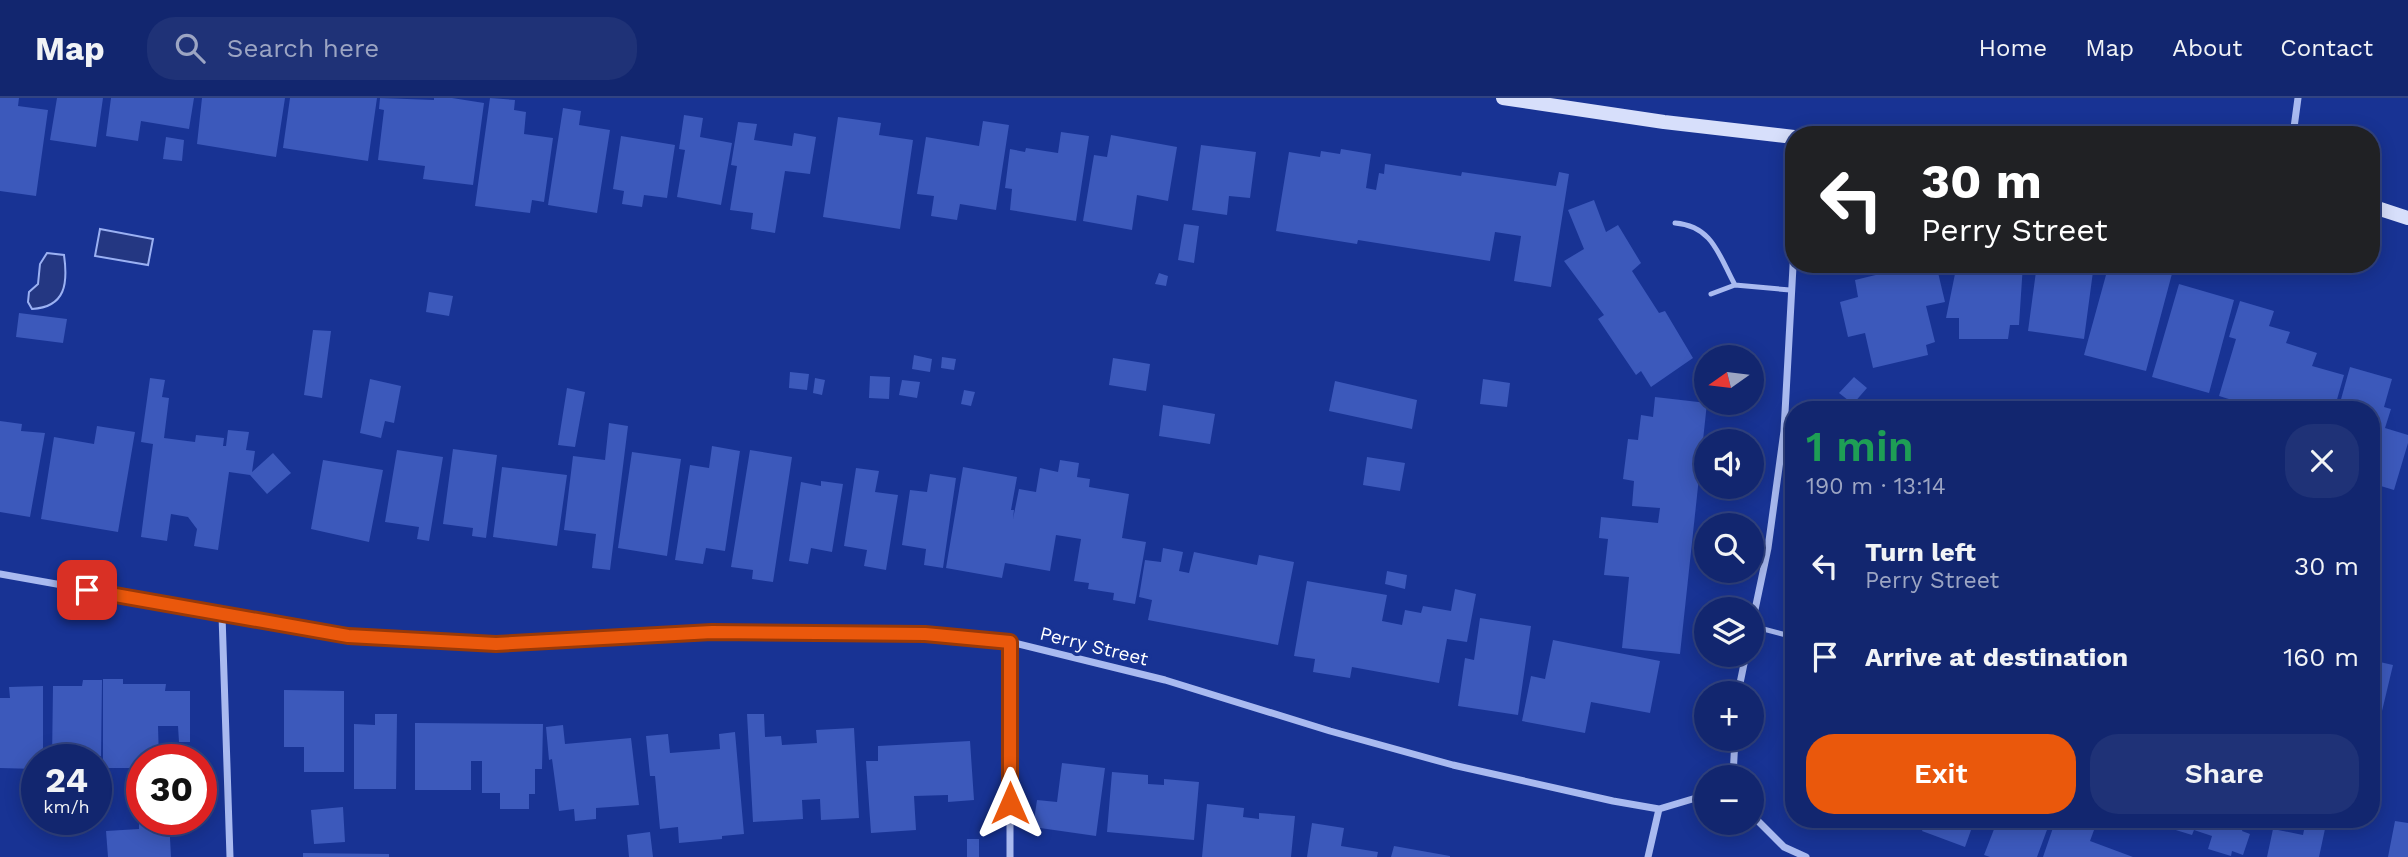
<!DOCTYPE html>
<meta charset="utf-8">
<style>
body{margin:0;font-family:"Work Sans",sans-serif;background:#1f3277;color:#f1f3f6;height:100vh;display:flex;flex-direction:column;font-size:26px;white-space:nowrap}
*{box-sizing:border-box;margin:0}
p{font-size:23px;color:#9ca5c3}
.icon{flex:none;width:38px;height:38px;fill:none;stroke:currentColor;stroke-width:2;stroke-linecap:round;stroke-linejoin:round}
.map{position:relative;flex:1;overflow:hidden}
.details{position:absolute;left:1785px;top:303px;width:595px;height:427px;display:flex;flex-direction:column;background:#12266f;border-radius:28px;box-shadow:0 4px 18px #0003,0 0 0 2px #314382}
.details>*{flex:none}
.hud{position:absolute;left:1785px;top:28px;width:595px;height:147px;border-radius:28px;box-shadow:0 4px 18px #0003,0 0 0 2px #314382;background:#202124;color:#fff;overflow:hidden}
.needle{width:46px;rotate:256deg}
.controls{position:absolute;left:1694px;top:247px;display:grid;gap:14px}
.controls a{display:grid;place-items:center;width:70px;height:70px;border-radius:50%;background:#12266f;box-shadow:0 4px 18px #0003,0 0 0 2px #314382;font-size:35px}
.speed{position:absolute;left:21px;top:646px;display:flex;gap:14px;font-size:35px;font-weight:700;text-align:center}
.speed>*{display:grid;place-content:center;width:91px;height:91px;border-radius:50%;background:#12266f;box-shadow:0 4px 18px #0003,0 0 0 2px #314382;line-height:1}
.speed small{font-size:18px;font-weight:400}
.speed .limit{border:10px solid #d22;background:#fff;color:#111}
.pin{position:absolute;display:grid;place-items:center;width:60px;height:60px;color:#fff;margin:-30px;border-radius:14px;box-shadow:0 4px 10px #0006}
.me{position:absolute;width:77px;margin:-38px;rotate:0deg;stroke-linejoin:round;filter:drop-shadow(0 0 5px #0008)}
.turn{display:flex;align-items:center;gap:24px;height:147px;padding:0 21px;font-size:32px}
.turn .icon{width:91px;height:91px;stroke-width:2.5}
.turn b{display:block;font-size:49px;line-height:60px}
.round{display:grid;place-items:center;flex:none;width:74px;height:74px;border-radius:28px;background:#1f3277}
.headline{display:flex;align-items:center;justify-content:space-between;height:119px;padding:0 21px}
h1{font-size:42px;font-weight:600;line-height:52px;color:#1e9e55}
.action{display:flex;gap:14px;margin-top:auto;padding:14px 21px}
.action a{flex:1;height:80px;border-radius:28px;background:#ea580c;color:#fff;font-size:28px;font-weight:600;line-height:80px;text-align:center}
.action a+a{background:#1f3277;color:#f1f3f6}
ul{padding:0;list-style:none}
li{display:flex;align-items:center;gap:21px;height:91px;padding:0 21px}
li div{flex:1}
li b{display:block;font-size:26px}
li em{font-style:normal}
header{display:flex;align-items:center;gap:42px;box-sizing:border-box;height:98px;padding:0 35px;background:#12266f;border-bottom:2px solid #314382}
header strong{font-size:33px}
nav{display:flex;gap:38px;margin-inline-start:auto;font-size:24px}
.search{width:490px;height:63px;background:#1f3277;display:flex;align-items:center;gap:18px;box-sizing:border-box;padding:0 24px;border-radius:28px;color:#9ca5c3;font-size:26px}
.map>svg:first-child{display:block}
</style>
<header>
<strong>Map</strong>
<div class="search"><svg class="icon" aria-label="search" viewBox="0 0 24 24"><circle cx="10" cy="10" r="6"/><path d="M15 15l6 6"/></svg>Search here</div>
<nav><a>Home</a><a>Map</a><a>About</a><a>Contact</a></nav>
</header>
<div class="map">
<svg width="2408" height="759" viewBox="0 0 2408 759">
<rect width="100%" height="100%" fill="#183394"/>
<path fill="#243782" stroke="#9bb1f3" stroke-width="2" d="M100,131l53,10 -5,26 -53,-9z
M47,155l17,2c4,28 2,52 -32,54l-4,-7 1,-10 9,-8 2,-20z"/>
<path fill="#3c59bb" d="M0,0h19l-1,8 30,4 -12,86 -36,-5z
M57,0h46l-7,49 -46,-7z
M111,0h83l-5,31 -48,-8 -3,20 -32,-5z
M202,0h83l-9,59 -79,-13z
M290,0h87l-9,63 -85,-13z
M380,0l54,2v-2h18l32,5 -11,82 -50,-6 2,-13 -47,-6 6,-50 -5,-1z
M490,0l25,2 -1,10 12,2 -2,22 29,4 -9,64 -12,-2 -2,13 -55,-7z
M563,10l18,3 -2,14 31,5 -13,83 -49,-8z
M684,17l19,3 -3,19 32,6 -11,62 -44,-8 8,-47 -6,-1z
M838,19l43,6 -2,12 34,5 -13,89 -77,-12z
M983,23l26,4 -13,85 -36,-6 -3,16 -26,-4 3,-20 -17,-2 9,-57 53,9z
M738,24l19,2 -3,16 38,6 2,-13 22,4 -6,37 -25,-3 -10,62 -24,-4 2,-16 -23,-3 7,-44 -6,-1z
M1061,34l28,4 -13,85 -66,-11 2,-21 -7,-1 5,-39 15,3 1,-4 32,5z
M1111,37l66,12 -9,54 -31,-6 -5,35 -49,-9 11,-66 13,2z
M621,38l54,9 -8,53 -23,-3 -2,12 -20,-3 2,-13 -11,-2z
M166,39l18,3 -2,21 -19,-2z
M1201,47l55,7 -6,46 -21,-2 -2,19 -35,-5z
M1341,51l30,5 -5,34 10,2 3,-17 5,1 1,-10 76,12 1,-4 94,14 3,-14 10,2 -18,113 -37,-6 7,-45 -26,-4 -5,29 -132,-21 -1,4 -81,-13 13,-79 31,5 1,-6 19,3z
M1594,102l12,32 12,-7 23,38 -9,8 27,42 6,-2 28,47 -42,29 -10,-16 -5,4 -38,-56 6,-4 -40,-54 20,-12 -16,-39z
M1184,126l15,2 -5,37 -16,-3z
M1921,166h15l9,38 -19,4 9,36 -9,3 2,10 -55,13 -8,-35 -17,4 -8,-35 18,-5 -3,-17z
M1957,166h66l-4,61h-9l-2,14h-49v-21h-13z
M2037,166h57l-10,75 -56,-8z
M2109,166h41l23,6 -27,101 -62,-16z
M1159,175l9,3 -2,10 -11,-2z
M2179,186l55,16 -25,93 -57,-16z
M429,194l24,4 -4,20 -23,-4z
M2240,203l34,10 -5,15 21,6 -4,11 31,10 -5,13 32,9 -10,35h-69l-46,-14 17,-57 -7,-2z
M19,215l48,6 -4,24 -47,-6z
M313,232l18,1 -9,67 -18,-3z
M914,257l18,4 -2,13 -18,-3z
M942,259l14,2 -2,11 -13,-2z
M1113,260l37,6 -4,27 -37,-6z
M2350,269l42,12 -8,28 7,2 -6,19 23,7v8l-14,47 -20,-6 -3,8v-82h-33z
M790,274l19,2 -2,16 -18,-2z
M870,278l20,1 -1,22 -20,-1z
M1854,279l13,11 -14,16 -14,-11z
M150,280l15,2 -3,17 7,1 -5,40 31,4 1,-7 28,3 -1,8h3l2,-16 21,2 -3,18 9,1 -3,21 21,-19 18,20 -24,21 -17,-19 -21,-3 -11,78 -24,-4 3,-17 -9,-12 -17,-3 -4,27 -26,-4 12,-93 -12,-2z
M815,280l10,2 -3,15 -9,-2z
M370,281l31,7 -7,37 -9,-2 -4,17 -21,-5z
M1483,281l27,4 -3,24 -27,-3z
M902,282l18,2 -3,16 -18,-3z
M1335,283l82,19 -5,29 -83,-18z
M567,290l18,4 -10,55 -17,-2z
M964,292l11,2 -4,14 -10,-2z
M1655,299l52,6 -27,251 -58,-6 7,-71 -25,-2 4,-36 -9,-1 2,-21 57,6 2,-15 -28,-2 2,-25 -11,-2 5,-40 10,1 3,-25 12,2z
M1163,307l52,9 -5,30 -51,-8z
M0,323l22,3 -1,7 24,2 -15,84 -30,-5z
M609,325l19,3 -18,144 -18,-2 4,-34 -32,-4 9,-74 32,4z
M97,328l38,6 -17,100 -77,-13 13,-82 40,7z
M712,348l28,5 -15,100 -19,-3 -3,16 -28,-4 15,-95 19,3z
M453,351l44,6 -11,83 -14,-2 1,-8 -30,-4z
M397,352l46,7 -14,84 -12,-2 2,-12 -34,-5z
M750,352l42,7 -19,125 -21,-3 1,-9 -22,-3z
M632,354l49,7 -14,97 -49,-8z
M1367,359l38,6 -5,28 -37,-6z
M323,362l60,10 -14,72 -58,-13z
M1060,362l19,3 -2,14 13,2 -1,8 40,7 -7,44 24,4 -11,62 -22,-4 1,-7 -26,-4 1,-6 -15,-2 7,-42 -25,-4 -6,36 -45,-8 -3,15 -56,-10 17,-101 54,10 -6,33h3l-1,9 6,-30 17,3 4,-24 18,4z
M502,369l65,8 -10,71 -64,-9z
M856,370l23,3 -4,21 23,3 -12,75 -22,-4 3,-16 -23,-4z
M930,376l26,4 -13,90 -19,-3 2,-16 -24,-4 8,-55 17,2z
M821,383l22,3 -11,68 -21,-4 -3,16 -19,-3 12,-79 20,4z
M1163,450l20,4 -4,19 10,2 5,-21 63,13 2,-10 35,7 -16,83 -130,-25 4,-20 -13,-3 6,-37 16,2z
M1387,473l20,4 -2,14 -20,-5z
M1307,483l80,14 -5,26 20,4 3,-15 16,3 2,-7 28,5 4,-22 21,5 -9,48 -20,-3 -8,44 -87,-16 -2,11 -37,-6 2,-13 -21,-3z
M1480,520l51,8 -13,89 -60,-9 7,-48 9,2z
M1553,542l107,21 -10,52 -59,-11 -6,31 -63,-12 9,-45 14,3z
M2371,562l22,5 -21,88h-1z
M103,581h20v5h43l-1,7h25v51h-11l-1,-16h-20l1,34h-17v8h-39z
M83,582h19l-1,76h-13v4h-36l1,-74h29z
M43,588v74h-6v9l-37,-1v-70h10l-1,-11z
M284,592l60,1v81h-40v-25h-20z
M375,616h22l-1,75h-42v-65l21,1z
M747,616h17l1,23 16,-1 1,9 35,-2 -1,-13 38,-2 5,90 -38,2 -1,-21 -18,1 1,19 -50,3z
M415,625l128,1 -1,45h-7v25h-6v15h-29v-16h-18v-32h-11v29h-56z
M563,627l2,19 66,-6 8,67 -43,3v11l-21,2 -1,-12 -15,2 -7,-52 -3,1 -3,-33z
M735,634l9,102 -22,2v3l-43,4 -1,-16 -18,2 -5,-53h-5l-4,-40 22,-2 2,19 50,-4 -1,-15z
M970,643l4,59 -26,2v-7l-34,1 2,34 -45,3 -5,-72h12v-15z
M1062,665l43,5 -9,68 -63,-9 4,-27 20,2z
M1112,674l36,3v9l16,1v-6l35,3 -5,58 -87,-8z
M1207,706l37,4 -1,9 16,2v-6l36,3 -4,41h-89z
M343,709l2,35 -31,2 -3,-34z
M139,719l30,2 2,38h-63l-2,-26 33,-2z
M1881,721h21l-2,7z
M1927,721h48l-10,28 -43,-16z
M1998,721h53l-14,38h-47l-6,-2z
M2056,721h42l-8,22 43,16h-90z
M2168,721h78l-4,12 8,3 -7,21 -11,-4 -1,5 -23,-7 4,-13 -18,-6 -2,5 -26,-8z
M2395,723l13,2v34h-20z
M1312,725l32,5 -3,18 37,6 -1,5h-70z
M2305,727l20,4 -6,28h-52l6,-28 30,6z
M650,734l3,25h-24l-2,-22z
M967,741h12v18h-12z
M1394,748l56,10v1h-59z
M303,755l86,1v3h-86z"/>
<g fill="none" stroke-linecap="round" stroke-linejoin="round">
<path stroke="#a9baf0" stroke-width="5" d="M1675,125c38,3 44,33 60,62l55,5
M1711,196l24,-9
M1752,528l42,11"/>
<path stroke="#a9baf0" stroke-width="7" d="M2293,37l5,-37
M0,476l348,62 148,8 216,-12 213,2 85,8 155,38 165,51 123,34 160,36 46,8 47,-14
M222,517l8,242
M1752,526l16,-76 16,-117 10,-183
M1010,544v215
M1738,595l8,-39
M1733,679l2,-39
M1752,717l32,32 22,10
M1648,759l11,-48"/>
<path stroke="#d7dffb" stroke-width="14" d="M1503,0l161,24 130,15
M2371,108l37,12"/>
</g>
<g fill="none" stroke-linecap="round" stroke-linejoin="round">
<defs>
<path id="route" d="M87,492l261,46 148,8 216,-12 213,2 85,8v161"/>
</defs>
<use href="#route" stroke="#983908" stroke-width="18"/>
<use href="#route" stroke="#ea580c" stroke-width="12"/>
</g>
<g text-anchor="middle" dominant-baseline="central" stroke-width="7" stroke-linejoin="round" paint-order="stroke">
<g font-size="19" fill="#fff" stroke="#183394">
<text transform="translate(1094 548) rotate(14)">Perry Street</text>
</g>
</g>
</svg>
<div class="controls">
<a><svg class="needle" viewBox="-14 -14 28 28"><path d="M0-13l5 13h-10z" fill="#e53935"/><path d="M0 13l5-13h-10z" fill="#9ca5c3"/></svg></a>
<a><svg class="icon" aria-label="sound" viewBox="0 0 24 24"><path d="M4 9h4l5-4v14l-5-4H4zM17 9q2 3 0 6"/></svg></a>
<a><svg class="icon" aria-label="search" viewBox="0 0 24 24"><circle cx="10" cy="10" r="6"/><path d="M15 15l6 6"/></svg></a>
<a><svg class="icon" aria-label="layers" viewBox="0 0 24 24"><path d="M12 4l9 5-9 5-9-5zM3 14l9 5 9-5"/></svg></a>
<a>+</a>
<a>−</a>
</div>
<div class="speed"><div>24<small>km/h</small></div><div class="limit">30</div></div>
<div class="pin" style="left:87px;top:492px;background:#d93025"><svg class="icon" aria-label="arrive" viewBox="0 0 24 24"><path d="M6 21V4h12l-3 4 3 4H6"/></svg></div>
<svg class="me" style="left:1010px;top:705px" viewBox="-20 -20 40 40"><path d="M0-17L14 15 0 8-14 15z" fill="#ea580c" stroke="#fff" stroke-width="4"/></svg>
<div class="hud">
<div class="turn"><svg class="icon" aria-label="left" viewBox="0 0 24 24"><path d="M17 20v-9H6M10 6l-5 5 5 5"/></svg><div><b>30 m</b>Perry Street</div></div>
</div>
<section class="details">
<div class="headline"><div><h1>1 min</h1><p>190 m · 13:14</p></div><a class="round"><svg class="icon" aria-label="close" viewBox="0 0 24 24"><path d="M6 6l12 12M18 6L6 18"/></svg></a></div>
<ul>
<li><svg class="icon" aria-label="left" viewBox="0 0 24 24"><path d="M17 20v-9H6M10 6l-5 5 5 5"/></svg><div><b>Turn left</b><p>Perry Street</p></div><em>30 m</em></li>
<li><svg class="icon" aria-label="arrive" viewBox="0 0 24 24"><path d="M6 21V4h12l-3 4 3 4H6"/></svg><div><b>Arrive at destination</b></div><em>160 m</em></li>
</ul>
<div class="action"><a>Exit</a><a>Share</a></div>
</section>
</div>
